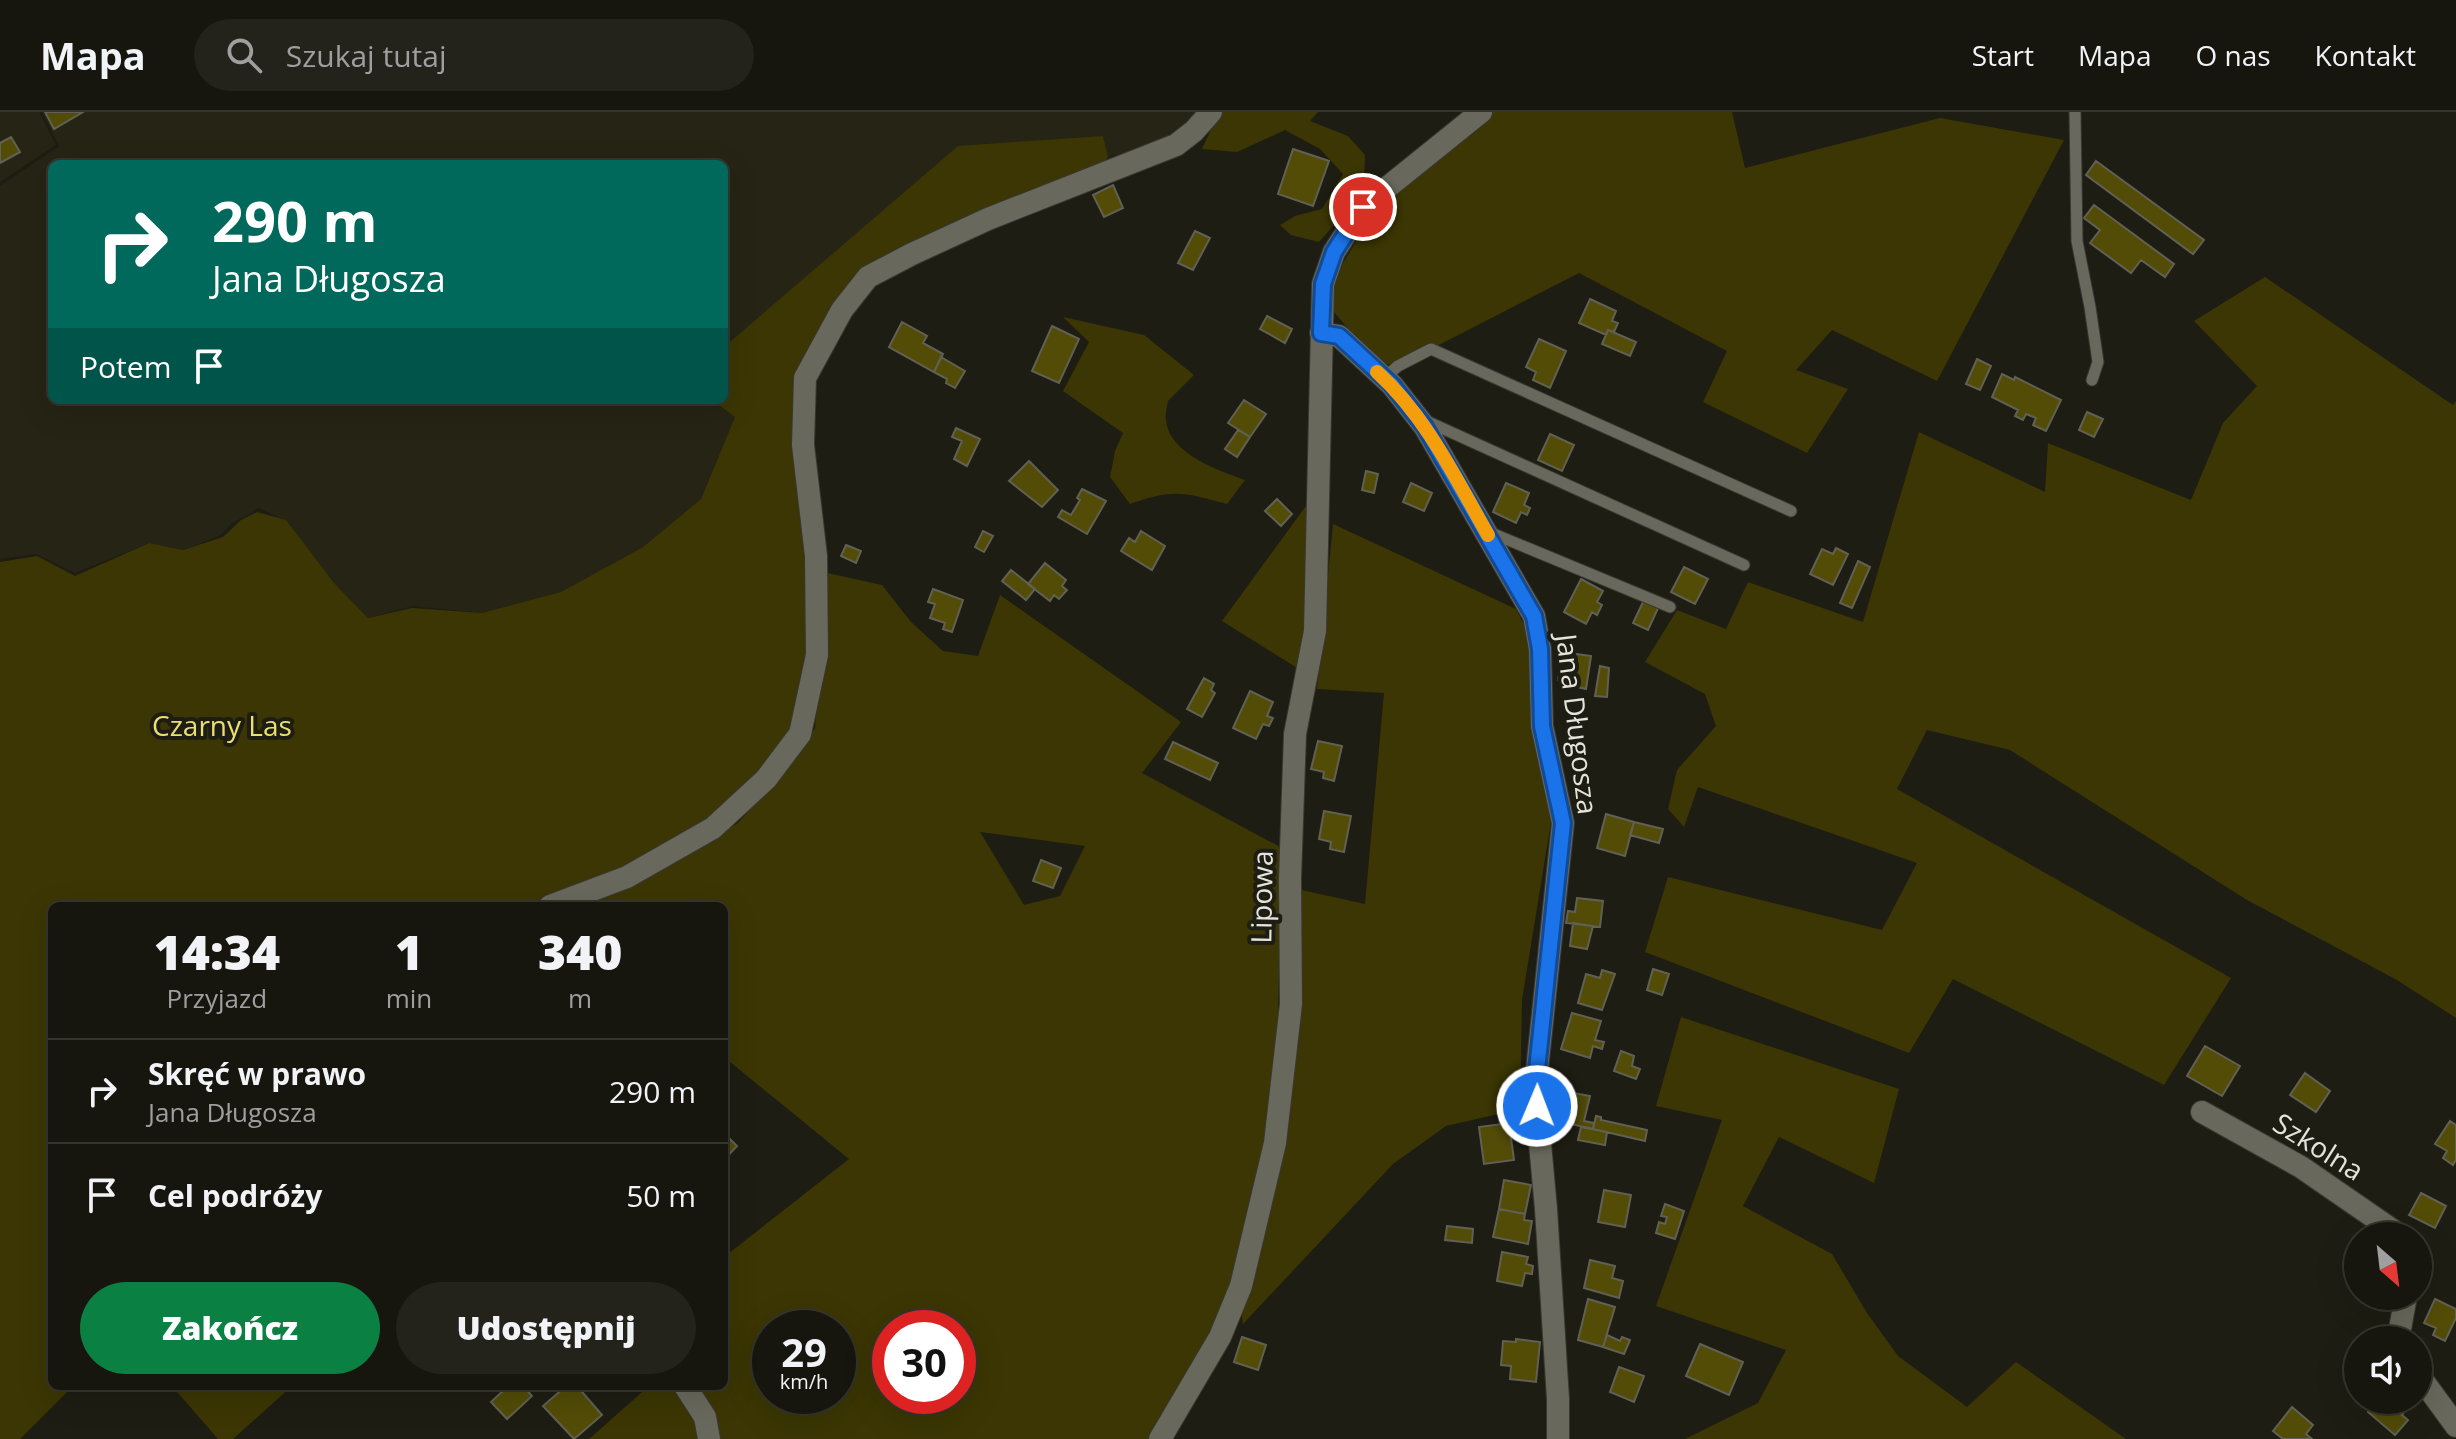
<!DOCTYPE html>
<html lang="pl">
<meta charset="utf-8">
<style>
body{margin:0;font-family:"Open Sans",sans-serif;background:#23231c;color:#f1f3f6;height:100vh;display:flex;flex-direction:column;font-size:30px;white-space:nowrap}
*{box-sizing:border-box;margin:0}
p{font-size:26px;color:#9e9f9e}
.icon{flex:none;width:44px;height:44px;fill:none;stroke:currentColor;stroke-width:2;stroke-linecap:round;stroke-linejoin:round}
.map{position:relative;flex:1;overflow:hidden}
.sheet{position:absolute;left:48px;top:790px;width:680px;height:488px;display:flex;flex-direction:column;background:#16160e;border-radius:12px;box-shadow:0 8px 32px #0002,0 0 0 2px #35352e}
.sheet>*{flex:none}
.banner{position:absolute;left:48px;top:48px;width:680px;height:244px;border-radius:12px;box-shadow:0 8px 32px #0002,0 0 0 2px #35352e;background:#00695c;color:#fff;overflow:hidden}
.needle{width:52px;rotate:152deg}
.tools{position:absolute;left:2344px;top:1110px;display:grid;gap:16px}
.tools a{display:grid;place-items:center;width:88px;height:88px;border-radius:50%;background:#16160e;box-shadow:0 8px 32px #0002,0 0 0 2px #35352e;font-size:40px}
.speed{position:absolute;left:752px;top:1198px;display:flex;gap:16px;font-size:40px;font-weight:700;text-align:center}
.speed>*{display:grid;place-content:center;width:104px;height:104px;border-radius:50%;background:#16160e;box-shadow:0 8px 32px #0002,0 0 0 2px #35352e;line-height:1}
.speed small{font-size:20px;font-weight:400}
.speed .limit{border:12px solid #d22;background:#fff;color:#111}
.pin{position:absolute;display:grid;place-items:center;width:68px;height:68px;color:#fff;margin:-34px;border:4px solid #fff;border-radius:50%;box-shadow:0 2px 8px #0007}
.me{position:absolute;width:88px;margin:-44px;rotate:1deg;stroke-linejoin:round;filter:drop-shadow(0 0 6px #0008)}
.turn{display:flex;align-items:center;gap:28px;height:168px;padding:0 32px;font-size:36px}
.turn .icon{width:104px;height:104px;stroke-width:2.5}
.turn b{display:block;font-size:56px;line-height:68px}
.then{display:flex;align-items:center;height:76px;padding:0 32px;background:#0003;gap:16px;font-size:30px}
.eta{display:flex;justify-content:space-evenly;align-items:center;height:136px;text-align:center}
.eta b{font-size:48px;font-weight:800;line-height:56px}
.button{display:flex;gap:16px;margin-top:auto;padding:16px 32px}
.button a{flex:1;height:92px;border-radius:48px;background:#0b8043;color:#fff;font-size:32px;font-weight:800;line-height:92px;text-align:center}
.button a+a{background:#23231c;color:#f1f3f6}
ul{padding:0;list-style:none}
li{display:flex;align-items:center;gap:24px;height:104px;padding:0 32px;border-top:2px solid #35352e}
li div{flex:1}
li b{display:block;font-size:30px}
li em{font-style:normal}
header{display:flex;align-items:center;gap:48px;box-sizing:border-box;height:112px;padding:0 40px;background:#16160e;border-bottom:2px solid #35352e}
header strong{font-size:38px}
nav{display:flex;gap:44px;margin-inline-start:auto;font-size:28px}
.search{width:560px;height:72px;background:#23231c;display:flex;align-items:center;gap:20px;box-sizing:border-box;padding:0 28px;border-radius:44px;color:#9e9f9e;font-size:30px}
.map>svg:first-child{display:block}
</style>
<header>
<strong>Mapa</strong>
<div class="search"><svg class="icon" aria-label="search" viewBox="0 0 24 24"><circle cx="10" cy="10" r="6"/><path d="M15 15l6 6"/></svg>Szukaj tutaj</div>
<nav><a>Start</a><a>Mapa</a><a>O nas</a><a>Kontakt</a></nav>
</header>
<div class="map">
<svg width="2456" height="1327" viewBox="0 0 2456 1327">
<rect width="100%" height="100%" fill="#1e1d13"/>
<path fill="#262414" d="M0,0h39l17,33 -56,37z
M42,0h1154l-19,20 -43,18 -26,7 -6,-21 -378,212v-184h-672v236h660l23,17 -34,82 -58,48 -82,45 -79,21 -69,-7 -45,12 -33,-34 -49,-63 -27,-13 -28,16 -10,11 -38,15 -34,-7 -74,30 -38,-19 -37,5v-373l59,-40z"/>
<path fill="#3b3603" fill-rule="evenodd" d="M1222,0h96l-8,9 38,15 17,19 -1,26 -29,43 -16,18 -28,-7 -11,-10 15,-9 27,-7 21,-35 -23,-25 -35,-19 -48,22 -35,-3 16,-35z
M1490,0h242l13,56 195,-50 124,22 -127,241 -105,-51 -36,40 52,19 -41,64 -104,-51 24,-51 -148,-78 -181,93 -21,-4 -44,-51 -3,-26 49,-82 95,-70 14,-12z
M1103,24l5,21 -9,12 -195,82 -54,29 -47,97 12,278 -17,78 -77,87 -171,86h-498v480h21l-53,53h-20v-877l37,-6 38,20 74,-33 34,7 40,-13 18,-17 16,-8 29,8 49,64 33,34 44,-10 70,5 79,-21 82,-45 58,-48 34,-82 -23,-17h12v-53l234,-201z
M2265,165l188,128 3,-4v617l-59,-38 -150,-80 -237,-150 -83,-20 -30,59 334,189 -67,107 -211,-106 -44,74 -264,-101 23,-75 214,53 35,-67 -219,-76 -14,40 -16,-18 9,-39 39,-44 -11,-32 -60,-32 32,-52 49,19 22,-47 115,40 56,-190 126,60 3,-49 143,57 32,-77 34,-37 -63,-65z
M1063,205l81,18 50,40 -26,26c-1,6 -3,14 -2,19 3,34 52,50 79,60l-18,24c-45,-12 -53,-15 -97,0l-20,-27 5,-26 8,-18 -60,-42 26,-49z
M1311,387l-9,172 -80,-50z
M1333,412l183,85 13,26 23,181 -30,184 -2,109 -74,17 -53,38 -150,160 -2,-13 21,-63 5,-36 -100,227h-578l60,-53h75v-129l125,-98 -125,-102v-151h-143l39,-15 118,-68 58,-67 19,-28 8,-156 59,13 29,37 32,29 35,5 22,-61 181,127 -39,51 140,75 -5,208 20,-167 68,15 19,-211 -67,-4zM980,720l105,14 -25,50 -36,9zM770,1216h68v68h-68zM890,1216h68v68h-68z
M1681,905l218,72 -25,94 -95,-46 -36,69 89,48 35,59 31,43 69,51 49,-45 110,77h-441l73,-36 28,-53 -130,-44 66,-186 -66,-14z
M172,1274h120l-59,53h-15z"/>
<path fill="#524c07" stroke="#616054" stroke-width="2" d="M45,0h38l-29,17z
M11,25l9,15 -20,11v-20z
M1293,37l36,12 -16,45 -35,-12z
M2096,49l108,79 -11,14 -107,-79z
M1113,73l10,23 -19,9 -11,-22z
M2094,93l80,59 -9,13 -24,-17 -10,13 -41,-30 10,-13 -16,-12z
M1195,119l15,7 -17,32 -15,-7z
M1590,187l26,12 -4,10 6,2 -4,9 -6,-2 -2,5 -27,-12z
M1267,204l25,13 -7,14 -25,-14z
M902,210l25,14 -4,7 20,11 -9,18 -45,-25z
M1052,214l27,13 -20,44 -27,-12z
M1608,218l28,12 -6,14 -28,-12z
M1539,227l27,12 -16,37 -17,-8 3,-8 -10,-5z
M941,245l24,14 -10,17 -9,-5 1,-4 -13,-7z
M1977,247l14,7 -11,24 -14,-6z
M2002,262l12,6 1,-3 46,23 -15,31 -13,-6 3,-7 -10,-4 -3,6 -8,-4 3,-6 -26,-13z
M1244,288l22,14 -16,23 -22,-14z
M2087,300l16,7 -9,18 -15,-7z
M956,316l24,11 -13,27 -13,-7 8,-18 -10,-4z
M1238,318l12,7 -13,20 -12,-8z
M1550,322l24,11 -12,26 -24,-11z
M1029,349l29,29 -16,17 -33,-26z
M1366,359l12,3 -4,19 -12,-3z
M1411,371l21,10 -8,18 -21,-9z
M1506,371l23,10 -5,12 6,3 -3,7 -6,-3 -5,11 -23,-11z
M1082,377l24,12 -19,33 -29,-17 4,-7 9,5 9,-15 -3,-2z
M1277,387l15,15 -11,12 -16,-15z
M983,419l10,5 -9,16 -9,-5z
M1141,419l24,15 -13,24 -31,-19 8,-13 6,4z
M846,433l15,6 -5,12 -15,-7z
M1836,436l12,6 -15,31 -23,-11 12,-25 11,5z
M1858,449l12,6 -18,41 -12,-5z
M1045,451l21,17 -4,6 5,4 -8,9 -5,-4 -4,6 -22,-17z
M1684,455l24,12 -13,25 -24,-12z
M1011,458l24,19 -9,11 -24,-19z
M1581,467l22,12 -6,11 5,3 -5,10 -5,-3 -6,12 -22,-12z
M933,477l30,11 -11,32 -9,-3 2,-6 -15,-5 5,-14 -7,-2z
M1644,488l15,6 -11,24 -15,-7z
M1563,540l28,4 -5,33 -9,-2 1,-4 -20,-3z
M1600,554l9,2 -2,29 -12,-1z
M1204,566l10,6 -3,6 4,3 -13,24 -15,-8z
M1250,579l23,11 -6,14 6,2 -4,8 -6,-2 -7,15 -23,-11z
M1318,629l24,5 -8,35 -11,-3 1,-6 -13,-3z
M1173,630l45,21 -8,17 -45,-21z
M1324,699l27,5 -7,36 -14,-3 1,-7 -12,-3z
M1606,702l28,8 -9,34 -28,-8z
M1634,710l29,7 -4,14 -29,-8z
M1041,748l20,8 -8,20 -20,-7z
M1577,786l26,3 -3,26 -34,-4 2,-12 7,1z
M1573,811l20,3 -6,23 -17,-3z
M1653,857l16,5 -7,21 -15,-5z
M1602,858l13,4 -13,36 -24,-7 8,-29 14,4z
M1572,901l29,8 -6,19 9,2 -2,7 -9,-3 -3,12 -29,-9z
M2205,934l35,20 -18,30 -35,-20z
M1621,939l13,5 -2,10 8,3 -4,10 -22,-8z
M2305,961l25,18 -14,21 -26,-17z
M1563,979l27,5 -6,25 10,2 -1,6 -36,-8z
M1596,1004l5,1v3l46,10 -2,11 -52,-12z
M2450,1009l6,4v35l-3,5 -10,-7 4,-7 -12,-7z
M1509,1011l5,37 -30,4 -5,-37z
M1581,1015l26,5 -2,13 -27,-5z
M724,1021l13,13 -13,14z
M1504,1068l27,5 -6,29 -26,-5z
M1604,1078l27,5 -6,32 -27,-5z
M2421,1081l25,13 -11,22 -26,-13z
M1665,1092l19,7 -9,28 -19,-6 3,-11 6,2 2,-7 -6,-1z
M1499,1097l26,5 -1,6 8,1 -4,23 -35,-7z
M1447,1114l26,3 -1,14 -27,-3z
M1502,1140l26,5 -2,7 7,2 -1,8 -7,-1 -3,13 -25,-5z
M1590,1148l25,6 -3,12 11,3 -4,17 -35,-10z
M1588,1187l27,8 -12,40 -25,-7z
M2435,1187l21,10v9l-11,23 -12,-6 3,-7 -12,-5z
M1607,1223l13,6 2,-4 8,3 -6,14 -21,-7z
M1242,1225l24,8 -8,25 -24,-8z
M1516,1227l24,3 -4,40 -26,-3 1,-13 -10,-1 2,-24 13,1z
M1700,1232l43,18 -14,33 -43,-19z
M1619,1255l25,9 -10,26 -24,-10z
M508,1274h15l9,10 -25,23 -16,-17z
M566,1274h11l25,29 -28,24 -31,-33z
M2379,1288h14l12,11 -3,4 6,5 -13,15 -27,-23z
M2292,1295l21,18 -7,9 6,5h-29l-10,-8z"/>
<g fill="none" stroke-linecap="round" stroke-linejoin="round">
<defs>
<path id="service" d="M2075,0l2,129 13,66 8,55 -6,18
M1384,266l14,-12 33,-17 360,162
M1424,308l320,145
M1489,420l181,75"/>
<path id="minor" d="M1321,221l18,3 53,49 33,42 109,189 6,33 2,77 21,97 -28,266 11,120 12,190v40
M550,794l77,-29 86,-49 53,-49 34,-45 17,-79 -1,-99 -13,-111 2,-67 37,-68 26,-33 44,-23 76,-35 188,-74 18,-14 17,-19
M2202,1000l99,55 100,69
M2398,1228l8,-44
M2418,1262l38,52
M685,1274l20,31 4,22
M1160,1327l60,-102 21,-51 34,-143 16,-139 -1,-125 5,-145 20,-103 8,-347 11,-32 29,-45 118,-95"/>
</defs>
<use href="#service" stroke="#383832" stroke-width="13"/>
<use href="#minor" stroke="#383832" stroke-width="24"/>
<use href="#service" stroke="#69685c" stroke-width="11"/>
<use href="#minor" stroke="#69685c" stroke-width="22"/>
</g>
<g fill="none" stroke-linecap="round" stroke-linejoin="round">
<defs>
<path id="route" d="M1363,95l-29,45 -11,32 -2,49 18,3 53,49 33,42 109,189 6,33 2,77 21,97 -28,266 2,17"/>
</defs>
<use href="#route" stroke="#114b97" stroke-width="20"/>
<use href="#route" stroke="#1a73e8" stroke-width="14"/>
<path stroke="#f59e0b" stroke-width="14" d="M1377,260c49,44 79,107 111,163"/>
</g>
<g text-anchor="middle" dominant-baseline="central" stroke-width="8" stroke-linejoin="round" paint-order="stroke">
<g font-size="28" fill="#e4e4dd" stroke="#1e1d13">
<text transform="translate(1578 612) rotate(83)">Jana Długosza</text>
<text transform="translate(1261 785) rotate(-89)">Lipowa</text>
<text transform="translate(2319 1034) rotate(32)">Szkolna</text>
</g>
<g font-size="28" fill="#eadf70" stroke="#1e1d13">
<text x="222" y="613">Czarny Las</text>
</g>
</g>
</svg>
<div class="tools">
<a><svg class="needle" viewBox="-14 -14 28 28"><path d="M0-13l5 13h-10z" fill="#e53935"/><path d="M0 13l5-13h-10z" fill="#9e9f9e"/></svg></a>
<a><svg class="icon" aria-label="sound" viewBox="0 0 24 24"><path d="M4 9h4l5-4v14l-5-4H4zM17 9q2 3 0 6"/></svg></a>
</div>
<div class="speed"><div>29<small>km/h</small></div><div class="limit">30</div></div>
<div class="pin" style="left:1363px;top:95px;background:#d93025"><svg class="icon" aria-label="arrive" viewBox="0 0 24 24"><path d="M6 21V4h12l-3 4 3 4H6"/></svg></div>
<svg class="me" style="left:1537px;top:994px" viewBox="-20 -20 40 40"><circle r="17" fill="#1a73e8" stroke="#fff" stroke-width="3"/><path d="M0-11L8 9 0 5-8 9z" fill="#fff"/></svg>
<div class="banner">
<div class="turn"><svg class="icon" aria-label="right" viewBox="0 0 24 24"><path d="M7 20v-9h11M14 6l5 5-5 5"/></svg><div><b>290 m</b>Jana Długosza</div></div>
<div class="then">Potem<svg class="icon" aria-label="arrive" viewBox="0 0 24 24"><path d="M6 21V4h12l-3 4 3 4H6"/></svg></div>
</div>
<section class="sheet">
<div class="eta">
<div><b>14:34</b><p>Przyjazd</p></div>
<div><b>1</b><p>min</p></div>
<div><b>340</b><p>m</p></div>
</div>
<ul>
<li><svg class="icon" aria-label="right" viewBox="0 0 24 24"><path d="M7 20v-9h11M14 6l5 5-5 5"/></svg><div><b>Skręć w prawo</b><p>Jana Długosza</p></div><em>290 m</em></li>
<li><svg class="icon" aria-label="arrive" viewBox="0 0 24 24"><path d="M6 21V4h12l-3 4 3 4H6"/></svg><div><b>Cel podróży</b></div><em>50 m</em></li>
</ul>
<div class="button"><a>Zakończ</a><a>Udostępnij</a></div>
</section>
</div>
